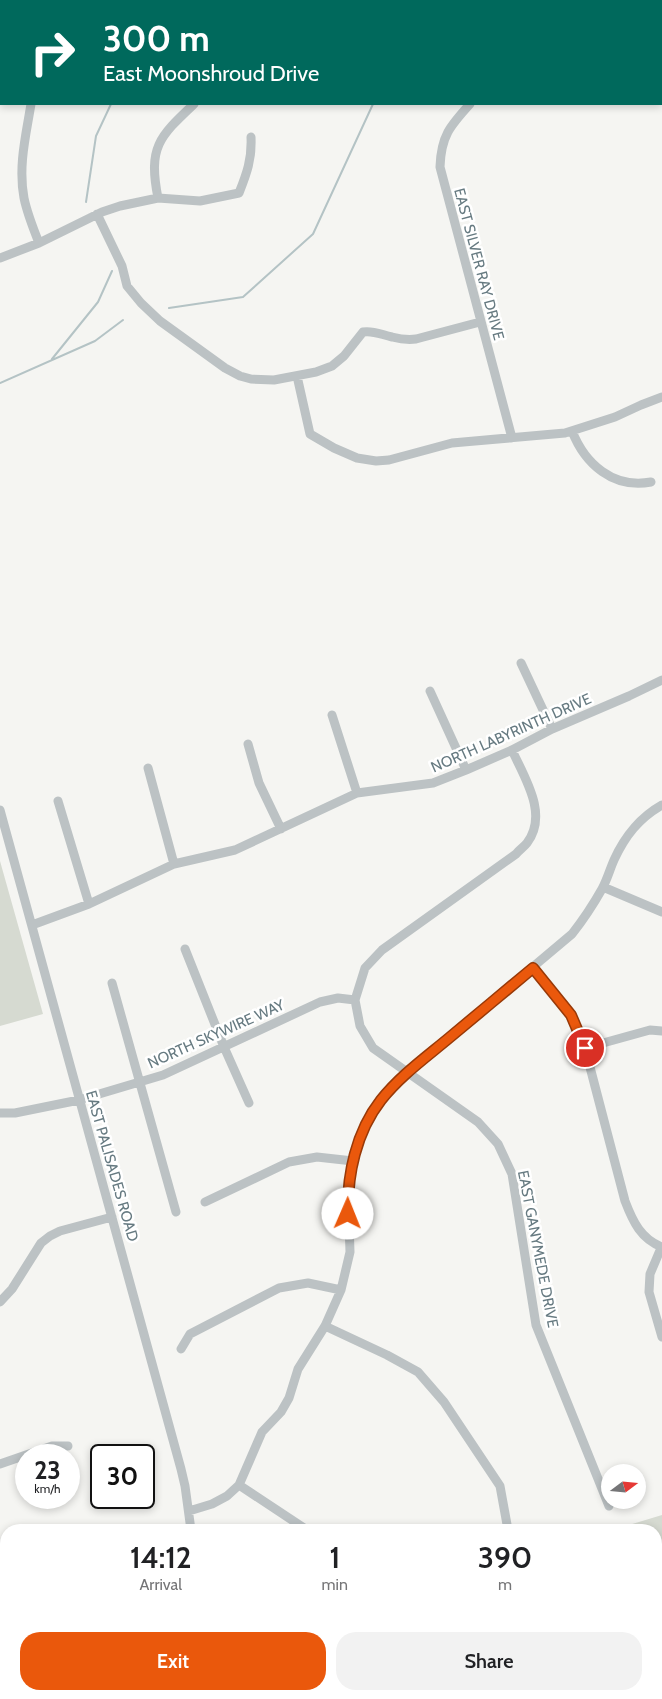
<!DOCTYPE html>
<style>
body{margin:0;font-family:Cabin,sans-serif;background:#f2f2f2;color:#202124;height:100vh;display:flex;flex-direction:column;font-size:19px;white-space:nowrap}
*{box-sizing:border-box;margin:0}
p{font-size:16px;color:#757577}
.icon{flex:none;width:28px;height:28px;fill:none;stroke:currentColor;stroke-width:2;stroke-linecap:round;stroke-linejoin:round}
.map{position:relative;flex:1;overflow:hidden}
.panel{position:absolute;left:0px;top:1524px;width:662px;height:176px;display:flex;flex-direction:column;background:#fff;border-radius:20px 20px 0 0;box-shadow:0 2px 8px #0003}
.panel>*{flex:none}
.guide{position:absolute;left:0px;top:0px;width:662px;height:105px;box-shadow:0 2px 8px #0003;background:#00695c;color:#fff;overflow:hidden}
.needle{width:32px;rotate:74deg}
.buttons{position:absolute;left:601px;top:1464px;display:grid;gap:10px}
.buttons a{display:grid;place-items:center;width:45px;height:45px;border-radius:50%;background:#fff;box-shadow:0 2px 8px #0003;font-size:25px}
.speed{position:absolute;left:15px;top:1444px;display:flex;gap:10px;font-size:25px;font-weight:700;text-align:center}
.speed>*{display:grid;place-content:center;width:65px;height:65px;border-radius:50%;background:#fff;box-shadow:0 2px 8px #0003;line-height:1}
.speed small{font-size:12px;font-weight:400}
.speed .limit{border:2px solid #111;border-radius:8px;background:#fff;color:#111}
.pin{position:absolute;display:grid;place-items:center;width:42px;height:42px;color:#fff;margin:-21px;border:2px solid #fff;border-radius:50%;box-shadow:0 1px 5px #0007}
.me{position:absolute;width:55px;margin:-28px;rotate:1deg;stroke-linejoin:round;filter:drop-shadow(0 0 4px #0008)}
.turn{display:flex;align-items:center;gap:18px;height:105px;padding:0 20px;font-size:22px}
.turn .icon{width:65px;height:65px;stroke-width:2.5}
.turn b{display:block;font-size:35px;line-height:42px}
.eta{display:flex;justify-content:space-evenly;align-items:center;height:85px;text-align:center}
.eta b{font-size:30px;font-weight:600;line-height:35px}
.primary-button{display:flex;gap:10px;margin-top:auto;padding:10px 20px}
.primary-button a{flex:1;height:58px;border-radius:20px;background:#ea580c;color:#fff;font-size:20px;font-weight:600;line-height:58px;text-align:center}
.primary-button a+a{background:#f2f2f2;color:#202124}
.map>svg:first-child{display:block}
</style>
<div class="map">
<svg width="662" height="1699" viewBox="0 0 662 1699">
<rect width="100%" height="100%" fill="#f5f5f2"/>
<path fill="#d6dad1" d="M0,861l43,153 -43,12z
M662,1515v184h-180l19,-5h155v-164h-29l2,-5z"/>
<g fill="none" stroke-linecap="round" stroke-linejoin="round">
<path stroke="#b4c3c5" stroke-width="2" d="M509,0l3,1
M215,1l2,-1
M570,1l3,-1
M86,202l10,-66 15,-32
M169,308l74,-11 70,-63 60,-130
M52,359l46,-57 14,-31
M0,383l95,-42 28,-21
M656,1637l6,-7
M601,1699l7,-5"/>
<path stroke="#bcc2c4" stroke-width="9" d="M344,0v1
M459,0l1,1
M33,1l4,-1
M384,1l1,-1
M413,1l2,-1
M0,11h1
M31,104c-5,31 -13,62 -7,94 3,15 9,30 15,45
M470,104c-20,22 -29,32 -30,63l72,271
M158,198c-10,-51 1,-61 36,-94
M97,214l25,52 5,20 14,17 19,18 65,47 15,8 11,3 23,1 42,-8 16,-6 12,-10 19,-24c10,-2 19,3 29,5 8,2 16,3 24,2l64,-17
M0,258l39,-15 63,-31 18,-6 38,-8 42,3 39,-8c8,-20 13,-34 12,-56
M297,376l13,58 24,14 23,10 19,3 13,-1 63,-17 113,-10 50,-16 26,-12 21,-8
M572,431c13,33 41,58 79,51
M521,663l31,66
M430,691l36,79
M332,715l25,78
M248,744l11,39 22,46
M512,750c12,27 37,64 15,93 -3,4 -8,7 -11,11l-134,96 -17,18 -10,32 5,26 13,22 105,74 20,22 14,30 24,151 73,181
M148,768l26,96
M58,801l31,103
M0,810l181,659 4,17 6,44
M603,887l59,25
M32,925l57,-21 85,-40 61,-14 122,-57 76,-10 33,-13 46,-20 40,-21 77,-33 33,-16
M185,949l39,98 25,56
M533,968l38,47 14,33 40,153c8,21 16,38 37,46
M112,983l64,229
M585,1048l65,-18 12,1
M0,1113h15l64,-13 84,-25 157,-73 18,-4 17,2
M205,1202l84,-40 28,-5 36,4
M661,1248l-11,26 -1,18 13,45
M0,1302l12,-13 29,-46 9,-7 10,-5 52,-14
M325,1326l62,29 31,17 26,30 56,84 8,44
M181,1349l9,-15 89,-46 29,-5 33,7
M0,1464l52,-18h16
M239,1485l68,45
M189,1511l23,-7 15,-8 12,-11 23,-53 19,-20 8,-14 9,-29 27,-43 16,-36 9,-38 -2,-57 5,-34 8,-28 20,-33 26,-27 165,-139c11,-14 21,-29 30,-45 5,-9 8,-20 12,-29 11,-24 25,-42 48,-55
M0,1593l6,-4
M127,1699l1,-5"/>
</g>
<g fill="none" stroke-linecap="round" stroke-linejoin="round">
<defs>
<path id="route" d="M348,1214c-1,-39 8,-82 33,-114 19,-24 44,-42 68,-62 28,-23 56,-47 84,-70l38,47 14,33"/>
</defs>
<use href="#route" stroke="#983908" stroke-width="12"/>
<use href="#route" stroke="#ea580c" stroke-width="9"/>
</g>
<g text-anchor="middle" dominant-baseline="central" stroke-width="5" stroke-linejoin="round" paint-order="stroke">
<g font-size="15" fill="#667a81" stroke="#fff">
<text transform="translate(479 264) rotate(75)">EAST SILVER RAY DRIVE</text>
<text transform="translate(511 733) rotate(-24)">NORTH LABYRINTH DRIVE</text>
<text transform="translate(216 1034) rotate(-24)">NORTH SKYWIRE WAY</text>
<text transform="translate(112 1166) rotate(74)">EAST PALISADES ROAD</text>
<text transform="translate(538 1249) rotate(79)">EAST GANYMEDE DRIVE</text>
</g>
</g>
</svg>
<div class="buttons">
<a><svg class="needle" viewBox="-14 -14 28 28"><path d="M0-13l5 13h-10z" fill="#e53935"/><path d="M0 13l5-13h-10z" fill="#757577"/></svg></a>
</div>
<div class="speed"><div>23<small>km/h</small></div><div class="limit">30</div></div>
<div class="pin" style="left:585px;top:1048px;background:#d93025"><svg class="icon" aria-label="arrive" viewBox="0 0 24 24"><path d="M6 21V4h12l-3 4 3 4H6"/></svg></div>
<svg class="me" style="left:348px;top:1214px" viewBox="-20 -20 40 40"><circle r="19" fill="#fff"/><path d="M0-13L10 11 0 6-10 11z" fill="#ea580c"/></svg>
<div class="guide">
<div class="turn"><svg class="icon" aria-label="right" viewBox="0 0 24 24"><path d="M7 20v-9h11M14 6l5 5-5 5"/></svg><div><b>300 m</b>East Moonshroud Drive</div></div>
</div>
<section class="panel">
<div class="eta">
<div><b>14:12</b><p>Arrival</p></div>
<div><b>1</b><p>min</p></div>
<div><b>390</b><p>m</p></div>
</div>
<div class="primary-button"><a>Exit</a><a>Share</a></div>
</section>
</div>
